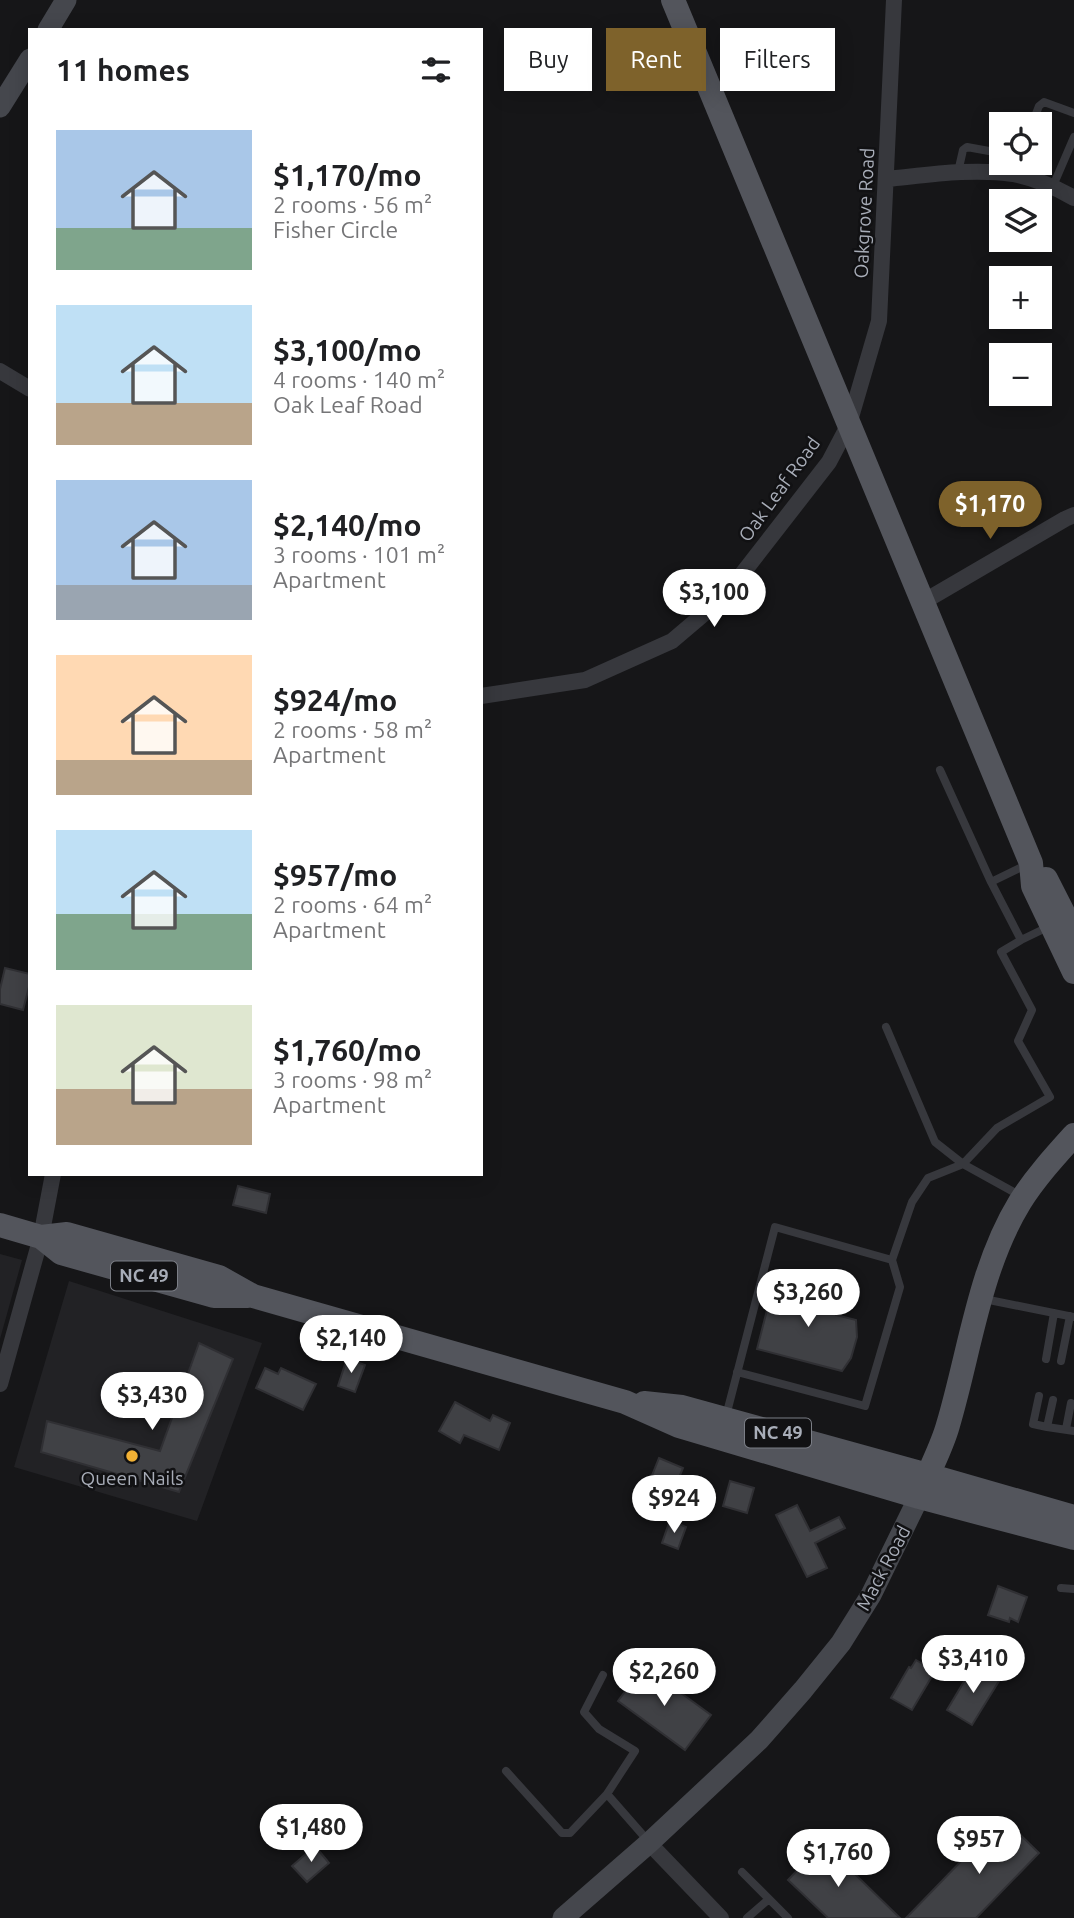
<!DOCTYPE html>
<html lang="en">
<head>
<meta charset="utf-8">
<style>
	:root { --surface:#fff; --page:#f2f2f2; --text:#202124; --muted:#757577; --accent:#7e622b }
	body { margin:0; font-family:Ubuntu,sans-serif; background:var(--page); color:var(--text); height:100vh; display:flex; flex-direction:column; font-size:26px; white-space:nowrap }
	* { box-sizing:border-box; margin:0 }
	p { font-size:23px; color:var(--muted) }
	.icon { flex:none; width:38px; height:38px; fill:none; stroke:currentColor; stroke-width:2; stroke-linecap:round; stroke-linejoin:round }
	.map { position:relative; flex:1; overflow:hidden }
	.drawer { position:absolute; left:28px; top:28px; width:455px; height:1148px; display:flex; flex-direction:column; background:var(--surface); border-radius:0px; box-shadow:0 4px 18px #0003 }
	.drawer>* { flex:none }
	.banner { position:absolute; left:504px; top:28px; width:464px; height:63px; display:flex; gap:14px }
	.fabs { position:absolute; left:989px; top:112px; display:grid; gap:14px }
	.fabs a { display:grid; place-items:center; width:63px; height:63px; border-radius:0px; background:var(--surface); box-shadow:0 4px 18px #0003; font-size:35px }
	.price { position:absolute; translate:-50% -60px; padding:0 16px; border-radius:24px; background:#fff; color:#222; font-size:23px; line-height:46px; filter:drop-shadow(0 2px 4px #0008) }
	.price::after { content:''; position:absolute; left:50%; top:42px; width:21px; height:16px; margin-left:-10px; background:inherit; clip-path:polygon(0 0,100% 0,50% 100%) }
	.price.active { background:var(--accent); color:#fff }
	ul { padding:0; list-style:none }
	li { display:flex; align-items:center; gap:21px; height:175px; padding:0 28px }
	li span { display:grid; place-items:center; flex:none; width:196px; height:140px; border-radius:0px; color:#555 }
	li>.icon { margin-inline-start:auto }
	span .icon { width:84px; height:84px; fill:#fffc; stroke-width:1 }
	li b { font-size:30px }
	h2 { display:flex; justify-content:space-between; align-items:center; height:84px; padding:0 28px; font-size:30px }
	.pill { padding:0 24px; border-radius:0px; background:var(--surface); box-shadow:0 4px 18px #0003; font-size:24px; line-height:63px }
	.pill.active { background:var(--accent); color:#fff }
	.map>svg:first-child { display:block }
	.built { fill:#222225 }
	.building { fill:#404145; stroke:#303034; stroke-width:2 }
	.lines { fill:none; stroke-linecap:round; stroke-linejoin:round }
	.lane { stroke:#37383d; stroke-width:8 }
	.street { stroke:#37383d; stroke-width:16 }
	.secondary { stroke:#45474d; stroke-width:21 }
	.primary { stroke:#53555c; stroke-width:24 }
	.poi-dot { fill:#f2b134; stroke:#111113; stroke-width:2.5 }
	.labels { text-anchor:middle; stroke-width:5; stroke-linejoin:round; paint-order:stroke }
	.shield { fill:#111113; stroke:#7b7e86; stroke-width:2 }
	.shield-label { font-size:18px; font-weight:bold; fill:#a8adb8 }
	.street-label { font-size:19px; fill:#a8adb8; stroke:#111113 }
	.poi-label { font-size:19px; fill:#a8adb8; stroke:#111113 }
</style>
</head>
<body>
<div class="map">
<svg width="1074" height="1918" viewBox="0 0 1074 1918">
	<rect width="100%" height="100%" fill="#161618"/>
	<path class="built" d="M0 1254 22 1260 0 1339Z
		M69 1281 262 1343 197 1521 14 1467Z"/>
	<path class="building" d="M5 968 30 974V983L23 1010 0 1004V989Z
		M238 1186 270 1194 266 1213 233 1205Z
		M774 1283 840 1300 836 1315 856 1320 857 1337 851 1358 842 1371 757 1349Z
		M199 1343 233 1359 179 1492 41 1452 47 1421 160 1451Z
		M347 1358 365 1365 355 1392 338 1386Z
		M265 1368 278 1374 281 1368 316 1384 303 1410 256 1388Z
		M455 1402 490 1421 493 1415 510 1423 499 1450 464 1435 460 1443 439 1431Z
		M659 1458 683 1468 673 1492 649 1483Z
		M730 1481 754 1488 747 1513 723 1506Z
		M797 1505 810 1531 839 1517 845 1528 815 1543 827 1568 807 1577 776 1515Z
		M670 1520 686 1527 678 1549 662 1543Z
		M998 1586 1027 1597 1018 1622 1010 1618 1009 1622 988 1615Z
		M916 1660 935 1671 912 1710 891 1698 909 1667 911 1668Z
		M974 1665 999 1681 972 1725 947 1710Z
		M644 1666 711 1715 685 1750 618 1701Z
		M1003 1818 1039 1853 976 1918H906Z
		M823 1843 900 1918H828L788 1880Z
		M315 1846 329 1863 307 1882 292 1866Z"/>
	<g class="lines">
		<path class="lane" d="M1032 124 1039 106 1044 102 1074 113
			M958 172 963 150 967 147 989 151
			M1053 186 1074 137
			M940 770 991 882 1028 864
			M991 882 1021 940 1050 926
			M1021 940 1001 952 1032 1010 1018 1041 1050 1097 997 1128 963 1164 1021 1196
			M984 1299 1074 1317
			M1046 1359 1054 1313
			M1061 1361 1070 1316
			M737 1372 865 1406 900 1287 892 1260
			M1039 1396 1033 1424 1047 1427
			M1053 1400 1047 1427 1074 1431
			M726 1416 775 1227 892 1260 912 1202 928 1178 963 1164 935 1142 886 1027
			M1066 1429 1071 1403
			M1061 1588 1074 1589
			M603 1675 584 1712 599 1729 635 1751 607 1794 649 1842
			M506 1771 562 1833H570L607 1794
			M742 1872 788 1918
			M747 1918 769 1899"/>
		<path class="street" d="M887 179C928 175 972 168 1013 174 1034 178 1055 187 1074 198
			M0 371 30 389
			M923 602 1065 519 1074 515
			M481 696 585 680 672 641 725 596 829 462 849 424 879 321 894 0
			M0 1384 41 1237 53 1174
			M649 1843 721 1918"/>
		<path class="secondary" d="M48 30 66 0
			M0 107 30 59
			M563 1918 649 1843 759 1740 803 1690 841 1643 871 1595 919 1497"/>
		<path class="primary" d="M673 0 1031 863 1033 886 1074 972
			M1046 879 1074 934
			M0 1225 41 1237 67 1234 219 1277 253 1296 625 1402 679 1426 919 1497 1074 1538
			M41 1237 61 1253 214 1296H248
			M644 1403 682 1407 928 1475 1074 1517
			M922 1490C930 1468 942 1447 948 1425 970 1351 979 1269 1020 1202 1035 1178 1055 1156 1074 1135"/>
	</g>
	<circle class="poi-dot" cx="132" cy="1456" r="7"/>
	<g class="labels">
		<g class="shield">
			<rect x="111" y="1261.5" width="66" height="29" rx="5"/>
			<rect x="745" y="1418.5" width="66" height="29" rx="5"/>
		</g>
		<g class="shield-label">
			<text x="144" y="1282">NC 49</text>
			<text x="778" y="1439">NC 49</text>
		</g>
		<g class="street-label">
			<text transform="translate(864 213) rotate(-87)" y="7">Oakgrove Road</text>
			<text transform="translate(779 489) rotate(-54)" y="7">Oak Leaf Road</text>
			<text transform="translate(883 1568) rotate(-62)" y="7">Mack Road</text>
		</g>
		<g class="poi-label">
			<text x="132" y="1485">Queen Nails</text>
		</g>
	</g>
</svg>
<div class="fabs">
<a><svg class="icon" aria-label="locate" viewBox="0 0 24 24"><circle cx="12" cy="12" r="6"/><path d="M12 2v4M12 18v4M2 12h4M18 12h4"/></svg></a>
<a><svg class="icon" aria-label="layers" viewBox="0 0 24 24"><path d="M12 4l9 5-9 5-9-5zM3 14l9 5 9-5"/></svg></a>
<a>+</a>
<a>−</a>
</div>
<b class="price active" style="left:990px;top:541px">$1,170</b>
<b class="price" style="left:714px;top:629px">$3,100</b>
<b class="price" style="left:808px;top:1329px">$3,260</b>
<b class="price" style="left:351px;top:1375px">$2,140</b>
<b class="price" style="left:152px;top:1432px">$3,430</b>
<b class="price" style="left:674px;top:1535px">$924</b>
<b class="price" style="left:973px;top:1695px">$3,410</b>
<b class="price" style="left:664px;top:1708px">$2,260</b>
<b class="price" style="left:311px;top:1864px">$1,480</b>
<b class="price" style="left:979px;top:1876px">$957</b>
<b class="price" style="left:838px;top:1889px">$1,760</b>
<div class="banner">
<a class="pill">Buy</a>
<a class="pill active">Rent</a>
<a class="pill">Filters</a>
</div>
<section class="drawer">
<h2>11 homes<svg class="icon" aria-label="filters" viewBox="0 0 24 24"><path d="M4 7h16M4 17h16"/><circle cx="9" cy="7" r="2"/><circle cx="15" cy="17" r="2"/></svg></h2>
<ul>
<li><span style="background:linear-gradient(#a9c7e8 70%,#7fa58c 0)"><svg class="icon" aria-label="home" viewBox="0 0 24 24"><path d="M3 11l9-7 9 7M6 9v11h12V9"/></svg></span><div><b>$1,170/mo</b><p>2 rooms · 56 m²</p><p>Fisher Circle</p></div></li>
<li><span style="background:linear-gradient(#bfe0f5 70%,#b9a48a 0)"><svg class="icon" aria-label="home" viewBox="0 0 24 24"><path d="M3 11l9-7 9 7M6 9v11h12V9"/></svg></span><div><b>$3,100/mo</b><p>4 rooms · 140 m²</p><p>Oak Leaf Road</p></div></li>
<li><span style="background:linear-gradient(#a9c7e8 75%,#9aa5b1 0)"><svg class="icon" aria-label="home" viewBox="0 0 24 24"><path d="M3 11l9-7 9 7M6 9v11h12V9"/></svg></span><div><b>$2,140/mo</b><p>3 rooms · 101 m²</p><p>Apartment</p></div></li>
<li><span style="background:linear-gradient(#ffd9b3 75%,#b9a48a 0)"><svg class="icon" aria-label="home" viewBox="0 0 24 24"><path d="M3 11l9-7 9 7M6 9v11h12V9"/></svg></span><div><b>$924/mo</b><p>2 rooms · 58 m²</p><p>Apartment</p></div></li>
<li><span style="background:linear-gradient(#bfe0f5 60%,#7fa58c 0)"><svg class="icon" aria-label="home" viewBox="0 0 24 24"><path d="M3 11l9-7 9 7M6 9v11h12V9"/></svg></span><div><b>$957/mo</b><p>2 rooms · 64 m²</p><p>Apartment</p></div></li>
<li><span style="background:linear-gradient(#dfe7d0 60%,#b9a48a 0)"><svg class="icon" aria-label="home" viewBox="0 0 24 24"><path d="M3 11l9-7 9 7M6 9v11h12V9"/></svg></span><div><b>$1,760/mo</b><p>3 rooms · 98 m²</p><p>Apartment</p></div></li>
</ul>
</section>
</div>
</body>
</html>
